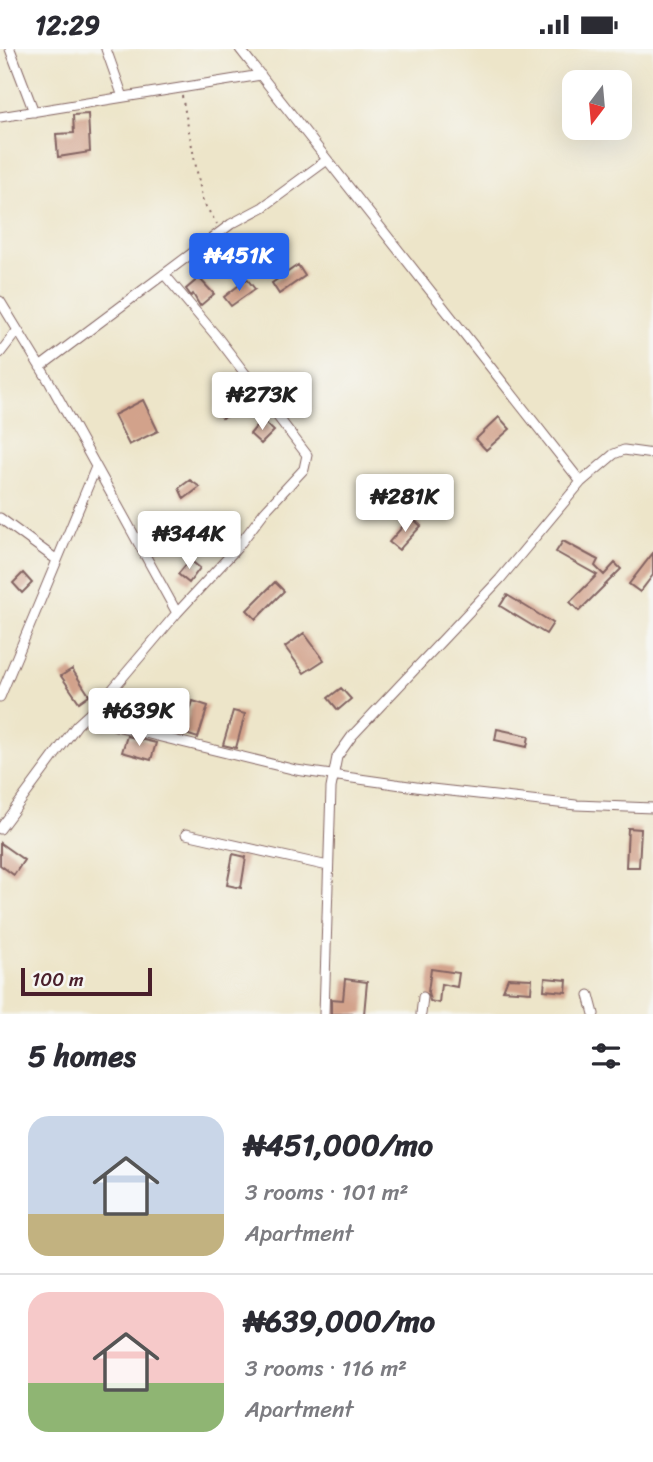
<!DOCTYPE html>
<html lang="en">
<head>
<meta charset="utf-8">
<style>
	:root { --surface:#fff; --page:#f7f7f7; --text:#2b2b33; --muted:#7c7c81; --line:#e1e1e2; --accent:#2563eb }
	body { margin:0; font-family:Sriracha,sans-serif; background:var(--page); color:var(--text); height:100vh; display:flex; flex-direction:column; font-size:26px; white-space:nowrap }
	* { box-sizing:border-box; margin:0 }
	p { font-size:23px; color:var(--muted) }
	.icon { flex:none; width:38px; height:38px; fill:none; stroke:currentColor; stroke-width:2; stroke-linecap:round; stroke-linejoin:round }
	.map { position:relative; height:965px; overflow:hidden }
	.panel { display:flex; flex-direction:column; background:var(--surface); flex:1 }
	.panel>* { flex:none }
	.needle { width:46px; rotate:196deg }
	.buttons { position:absolute; left:562px; top:21px; display:grid; gap:14px }
	.buttons a { display:grid; place-items:center; width:70px; height:70px; border-radius:14px; background:var(--surface); box-shadow:0 7px 28px #0002; font-size:35px }
	.scale { position:absolute; left:21px; bottom:18px; width:131px; box-sizing:border-box; padding-left:7px; border:4px solid #4a1f2b; border-top:0; font-size:19px; line-height:24px; white-space:nowrap; color:#4a1f2b; -webkit-text-stroke:5px #f6f6f2; paint-order:stroke }
	.price { position:absolute; translate:-50% -60px; padding:0 16px; border-radius:7px; background:#fff; color:#222; font-size:23px; line-height:46px; filter:drop-shadow(0 2px 4px #0008) }
	.price::after { content:''; position:absolute; left:50%; top:42px; width:21px; height:16px; margin-left:-10px; background:inherit; clip-path:polygon(0 0,100% 0,50% 100%) }
	.price.active { background:var(--accent); color:#fff }
	ul { padding:0; list-style:none }
	li { display:flex; align-items:center; gap:21px; height:175px; padding:0 28px }
	li+li { border-top:2px solid var(--line) }
	li span { display:grid; place-items:center; flex:none; width:196px; height:140px; border-radius:21px; color:#555 }
	li>.icon { margin-inline-start:auto }
	span .icon { width:84px; height:84px; fill:#fffc; stroke-width:1 }
	li b { font-size:30px }
	h2 { display:flex; justify-content:space-between; align-items:center; height:84px; padding:0 28px; font-size:30px }
	.status { display:flex; justify-content:space-between; align-items:center; height:49px; padding:0 35px; background:var(--surface); direction:ltr }
	.status svg { height:19px; fill:currentColor }
	.map>svg:first-child { display:block }
	.building { fill:#d2a28b }
	.lines { fill:none; stroke-linecap:round; stroke-linejoin:round }
	.street-casing { stroke:#836462; stroke-width:11 }
	.path { stroke:#836462; stroke-width:2; stroke-dasharray:2 5; stroke-linecap:butt }
	.street { stroke:#fff; stroke-width:9 }
</style>
</head>
<body>
<div class="status"><b>12:29</b><svg viewBox="0 0 49 12"><path d="M0 12V9h3v3zM5 12V6h3v6zM10 12V3h3v9zM15 12V0h3v12zM26 1h20v11H26zM47 4h2v5h-2z"/></svg></div>
<div class="map">
<svg width="653" height="965" viewBox="0 0 653 965">
	<rect width="100%" height="100%" fill="#f6f6f2"/>
	<filter id="ink" filterUnits="userSpaceOnUse"><feTurbulence type="fractalNoise" baseFrequency=".0143" numOctaves="2"/><feDisplacementMap in="SourceGraphic" scale="14" xChannelSelector="R" yChannelSelector="G"/><feConvolveMatrix kernelMatrix="1 2 1 2 8 2 1 2 1" color-interpolation-filters="sRGB"/></filter>
	<filter id="wash" filterUnits="userSpaceOnUse"><feTurbulence type="fractalNoise" baseFrequency=".00686" numOctaves="4" result="noise"/><feDisplacementMap in="SourceGraphic" scale="28" xChannelSelector="R" yChannelSelector="G"/><feGaussianBlur stdDeviation="1.57" result="paint"/><feColorMatrix in="noise" values="0 0 0 0 0 0 0 0 0 0 0 0 0 0 0 0 0 1.4 0 .05"/><feComposite in="paint" operator="in"/></filter>
	<g filter="url(#wash)">
		<rect width="100%" height="100%" fill="#ede5c9"/>
		<g id="blocks">
			<path class="building" d="M88 65 90 103 58 108 56 85 74 84 73 66Z
				M298 216 305 227 279 245 272 234Z
				M199 229 214 245 200 257 193 245 191 247 186 240Z
				M247 230 255 240 231 257 224 248Z
				M230 348 236 364 222 369 216 353Z
				M143 351 158 382 129 396 114 366Z
				M499 368 510 380 486 401 476 390Z
				M262 371 274 382 261 395 250 385Z
				M190 431 200 438 184 450 179 439Z
				M411 468 421 477 399 501 389 493Z
				M164 482 172 490 158 502 150 494Z
				M563 492 598 511 595 517 604 526 615 514 621 520 579 562 570 553 597 526 556 503Z
				M653 504V526L640 543 629 535Z
				M190 511 200 519 189 534 178 525Z
				M23 524 32 534 22 544 13 534Z
				M275 533 284 542 256 570 247 561Z
				M507 546 553 574 546 585 500 557Z
				M304 584 324 611 304 624 285 598Z
				M72 620 89 646 79 653 61 627Z
				M341 639 351 650 338 661 328 649Z
				M158 644 168 649 160 665 150 660Z
				M193 652 208 657 198 689 183 684Z
				M233 662 245 665 236 699 223 696Z
				M497 680 529 687 527 698 495 691Z
				M127 687 156 694 151 711 122 703Z
				M628 779 641 780 639 818H626Z
				M0 794 24 811 14 826 0 816Z
				M233 805 246 808 241 839 227 836Z
				M431 920 459 924 457 938 441 935 439 954 430 952 428 943Z
				M508 929 532 930 531 943 503 941Z
				M545 929 567 931 566 943 544 941Z
				M345 930 367 933 364 965H331V950L343 951Z"/>
		</g>
	</g>
	<g filter="url(#ink)">
		<use href="#blocks" fill-opacity="0" stroke="#836462" stroke-width="2"/>
		<g class="lines">
			<g class="street-casing">
				<path id="street" d="M10 0 34 63
					M106 0 123 48
					M240 0 581 433
					M0 68 261 26
					M164 225 218 289 307 406 304 420 265 462 237 499 177 564
					M0 252 50 334 177 564 100 655 77 676 0 780
					M0 304 17 282
					M40 318 231 175 263 158 327 111
					M0 469 57 511
					M0 648 96 418
					M97 658 106 673 116 677 296 721 423 739 576 756 653 759
					M186 785 328 817
					M589 946 594 965
					M324 965 331 739 337 708 352 687 500 530 581 433 614 405 624 401 653 405
					M421 965 423 948"/>
			</g>
			<path class="path" d="M182 47 203 153 217 175"/>
			<use href="#street" class="street"/>
		</g>
	</g>
</svg>
<div class="buttons">
<a><svg class="needle" viewBox="-14 -14 28 28"><path d="M0-13l5 13h-10z" fill="#e53935"/><path d="M0 13l5-13h-10z" fill="#7c7c81"/></svg></a>
</div>
<div class="scale">100 m</div>
<b class="price active" style="left:239px;top:244px">₦451K</b>
<b class="price" style="left:262px;top:383px">₦273K</b>
<b class="price" style="left:405px;top:485px">₦281K</b>
<b class="price" style="left:189px;top:522px">₦344K</b>
<b class="price" style="left:139px;top:699px">₦639K</b>
</div>
<section class="panel">
<h2>5 homes<svg class="icon" aria-label="filters" viewBox="0 0 24 24"><path d="M4 7h16M4 17h16"/><circle cx="9" cy="7" r="2"/><circle cx="15" cy="17" r="2"/></svg></h2>
<ul>
<li><span style="background:linear-gradient(#c9d6e8 70%,#c2b280 0)"><svg class="icon" aria-label="home" viewBox="0 0 24 24"><path d="M3 11l9-7 9 7M6 9v11h12V9"/></svg></span><div><b>₦451,000/mo</b><p>3 rooms · 101 m²</p><p>Apartment</p></div></li>
<li><span style="background:linear-gradient(#f6c9c9 65%,#8fb573 0)"><svg class="icon" aria-label="home" viewBox="0 0 24 24"><path d="M3 11l9-7 9 7M6 9v11h12V9"/></svg></span><div><b>₦639,000/mo</b><p>3 rooms · 116 m²</p><p>Apartment</p></div></li>
</ul>
</section>
</body>
</html>
